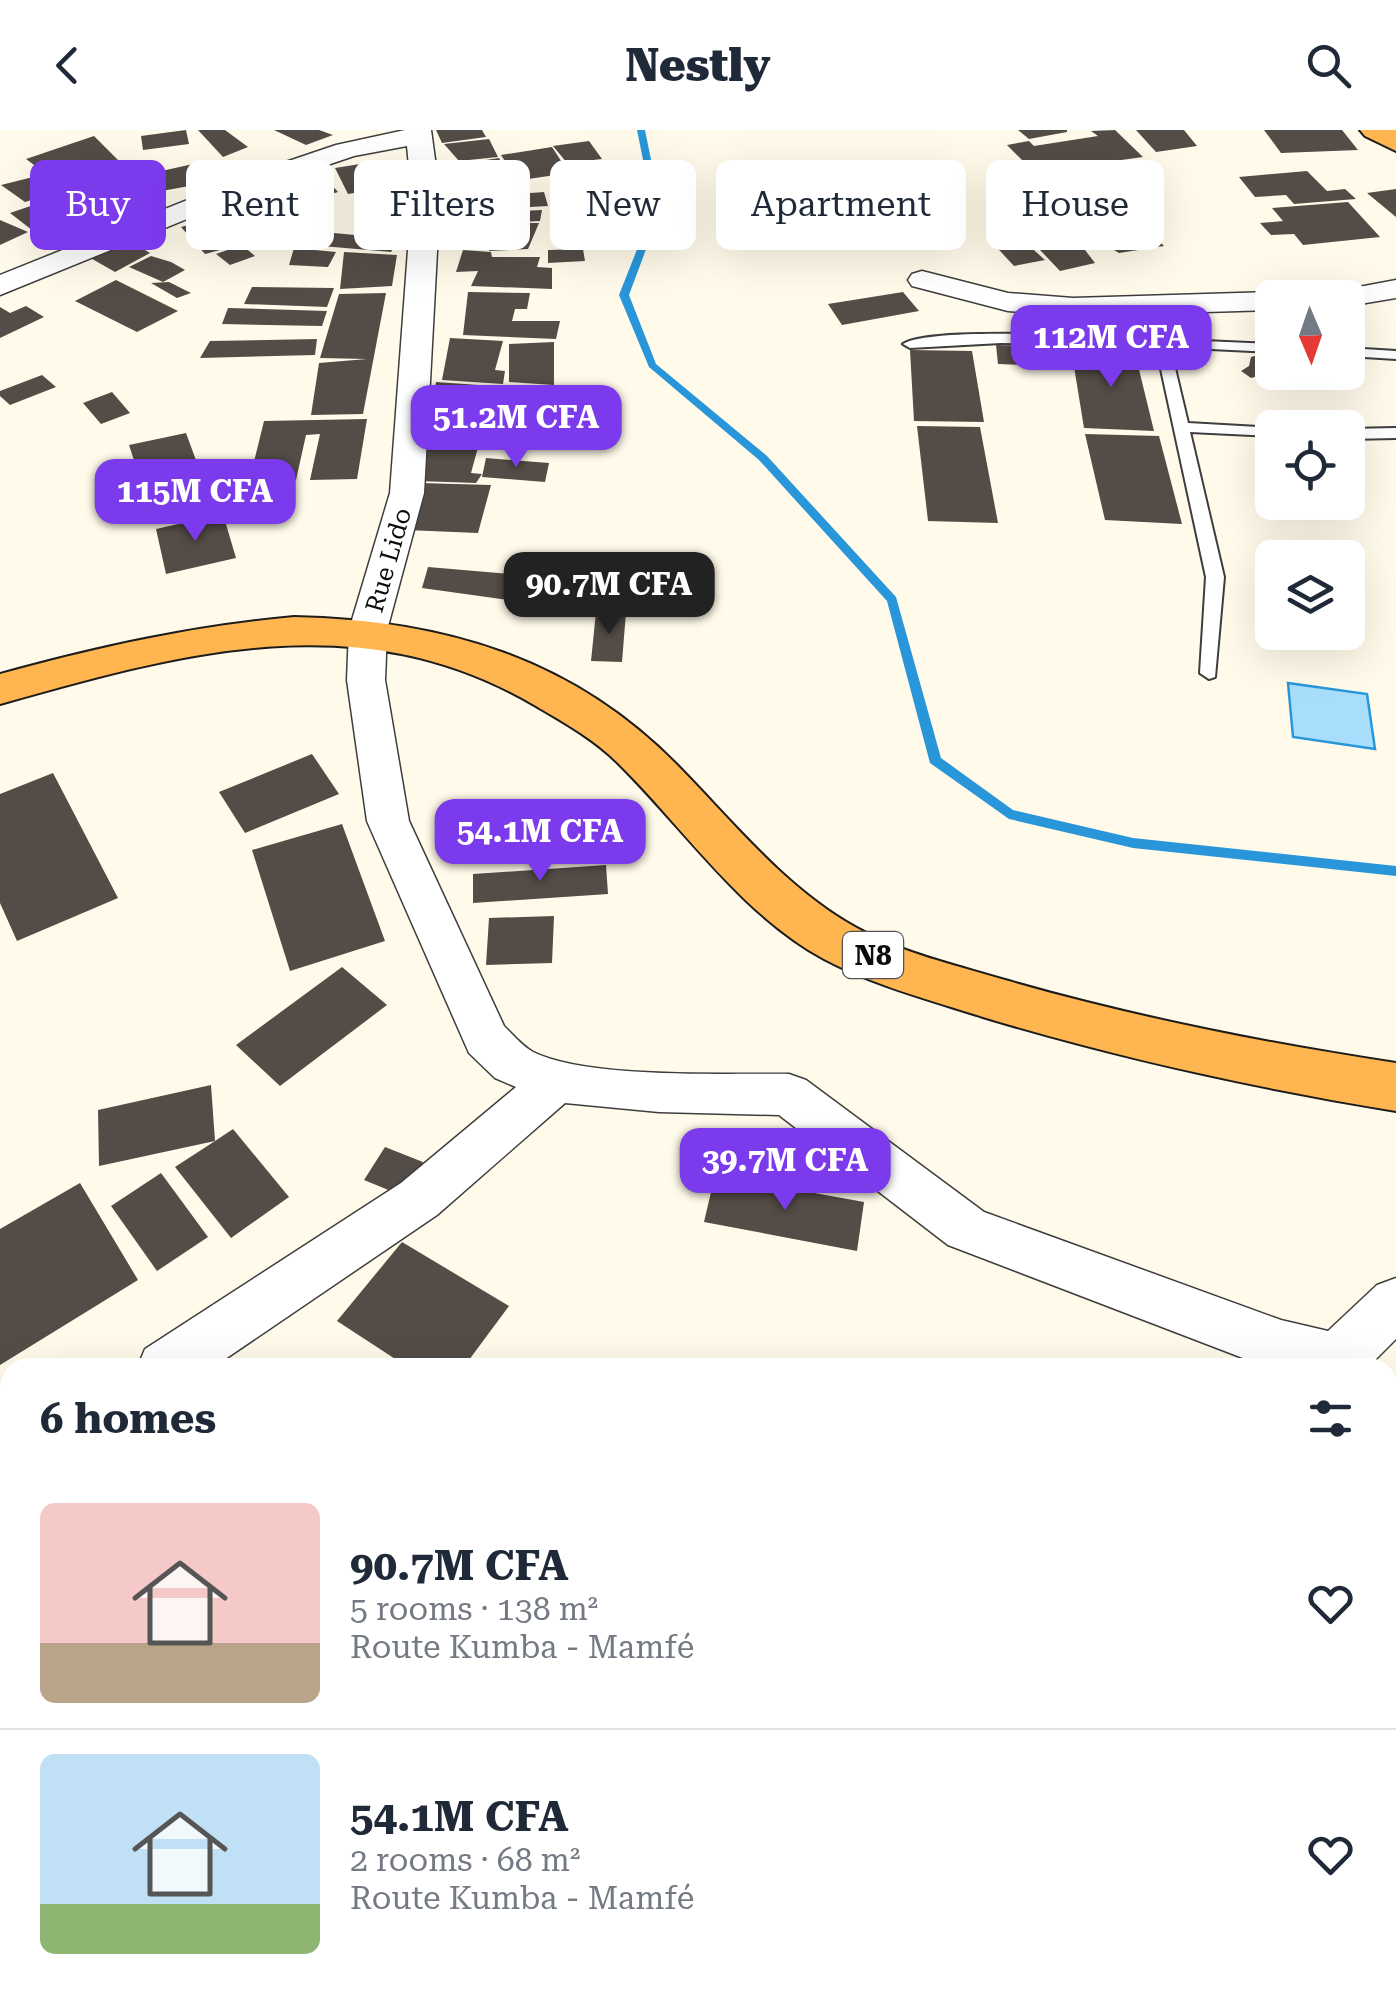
<!DOCTYPE html>
<html lang="en">
<head>
<meta charset="utf-8">
<style>
	:root { --surface:#fff; --page:#f2f2f3; --text:#1f2937; --muted:#747a83; --line:#e0e1e3; --accent:#7c3aed }
	body { margin:0; font-family:"Roboto Serif",serif; background:var(--page); color:var(--text); height:100vh; display:flex; flex-direction:column; font-size:38px; white-space:nowrap }
	* { box-sizing:border-box; margin:0 }
	p { font-size:32px; color:var(--muted) }
	.icon { flex:none; width:55px; height:55px; fill:none; stroke:currentColor; stroke-width:2; stroke-linecap:round; stroke-linejoin:round }
	.map { position:relative; flex:1; overflow:hidden }
	.side { position:absolute; left:0px; top:1228px; width:1398px; height:642px; display:flex; flex-direction:column; background:var(--surface); border-radius:30px 30px 0 0; box-shadow:0 10px 40px #0002 }
	.side>* { flex:none }
	.top-card { position:absolute; left:30px; top:30px; width:1338px; height:90px; display:flex; gap:20px }
	.needle { width:65px; rotate:178deg }
	.fabs { position:absolute; left:1255px; top:150px; display:grid; gap:20px }
	.fabs a { display:grid; place-items:center; width:110px; height:110px; border-radius:15px; background:var(--surface); box-shadow:0 10px 40px #0002; font-size:50px }
	.price { position:absolute; translate:-50% -85px; padding:0 22px; border-radius:20px; background:var(--accent); color:#fff; font-size:32px; line-height:65px; filter:drop-shadow(0 2px 5px #0008) }
	.price::after { content:''; position:absolute; left:50%; top:60px; width:30px; height:22px; margin-left:-15px; background:inherit; clip-path:polygon(0 0,100% 0,50% 100%) }
	.price.active { background:#222; color:#fff }
	ul { padding:0; list-style:none }
	li { display:flex; align-items:center; gap:30px; height:250px; padding:0 40px }
	li+li { border-top:2px solid var(--line) }
	li span { display:grid; place-items:center; flex:none; width:280px; height:200px; border-radius:15px; color:#555 }
	li>.icon { margin-inline-start:auto }
	span .icon { width:120px; height:120px; fill:#fffc; stroke-width:1 }
	li b { font-size:42px }
	h2 { display:flex; justify-content:space-between; align-items:center; height:120px; padding:0 40px; font-size:42px }
	.tag { padding:0 35px; border-radius:15px; background:var(--surface); box-shadow:0 10px 40px #0002; font-size:35px; line-height:90px }
	.tag.active { background:var(--accent); color:#fff }
	header { display:flex; justify-content:space-between; align-items:center; height:130px; padding:0 40px; background:var(--surface); font-size:45px; font-weight:800 }
	.map>svg:first-child { display:block }
	.water { fill:#a8defc; stroke:#2996d9; stroke-width:2.5 }
	.lines { fill:none; stroke-linecap:round; stroke-linejoin:round }
	.stream { fill:#2996d9; fill-rule:evenodd }
	.building { fill:#544c46 }
	.service-casing { stroke:#3e3e3e; stroke-width:4 }
	.minor-casing { stroke:#3e3e3e; stroke-width:3 }
	.trunk-casing { stroke:#1c1c1c; stroke-width:4 }
	.path { stroke:#2d2d2d; stroke-width:4; stroke-dasharray:6 2.5; stroke-linecap:butt }
	.service { fill:#fff; fill-rule:evenodd }
	.minor { fill:#fff; fill-rule:evenodd }
	.trunk { fill:#ffb650; fill-rule:evenodd }
	.labels { text-anchor:middle; stroke-width:10; stroke-linejoin:round; paint-order:stroke }
	.far-street-label { font-size:25px; fill:#0b0b0b; stroke:#fff }
	.shield { fill:#fff; stroke:#545454; stroke-width:2.5 }
	.shield-label { font-size:28px; font-weight:bold; fill:#0b0b0b }
</style>
</head>
<body>
<header><svg class="icon" aria-label="back" viewBox="0 0 24 24"><path d="M15 5l-7 7 7 7"/></svg>Nestly<svg class="icon" aria-label="search" viewBox="0 0 24 24"><circle cx="10" cy="10" r="6"/><path d="M15 15l6 6"/></svg></header>
<div class="map">
<svg width="1396" height="1868" viewBox="0 0 1396 1868">
	<rect width="100%" height="100%" fill="#fffae9"/>
	<path class="water" d="M1288 553 1367 564 1375 619 1293 607Z"/>
	<g class="lines">
		<path class="stream" d="M637 0H645L661 79 629 165 656 234 767 326 896 467 941 628 1013 680 1133 708 1396 736V746L1133 718 1009 689 930 633 887 471 759 330 649 237 619 165 653 79Z"/>
	</g>
	<path class="building" d="M186 0 189 14 143 20 141 6Z
		M198 0H225L248 17 223 27Z
		M274 0H319L333 5 306 15Z
		M436 0H482L486 7 442 13Z
		M1018 0H1067V2L1029 9Z
		M1115 0 1143 27 1034 42 1007 15 1029 11 1034 16 1098 6 1091 1Z
		M1136 0H1184L1197 16 1156 22Z
		M1264 0H1342L1358 20 1281 23Z
		M94 6 122 34 83 47 109 68 87 74 26 29Z
		M489 9 498 27 459 31 444 14Z
		M589 11 602 29 567 33 553 16Z
		M552 17 569 43 528 49 522 41 512 42 501 25Z
		M499 28 518 64 544 62 548 76 475 80 459 34Z
		M385 30 399 56 348 64 335 38Z
		M202 32 211 52 140 65 130 48Z
		M1307 41 1327 61 1345 59 1356 69 1294 74 1286 65 1255 67 1239 47Z
		M41 45 64 60 25 72 1 55Z
		M326 49 338 62 294 75 283 60Z
		M1396 59V87L1367 63Z
		M362 63H407L403 85 356 87Z
		M1112 63 1164 116 1119 123 1109 117 1085 120 1095 133 1060 141 1004 82Z
		M66 64 90 81 32 100 10 83Z
		M274 67 302 94 247 110 219 83Z
		M935 71 946 89 917 94 921 109 823 119 805 112 797 93 808 84 827 80Z
		M1348 72 1380 107 1303 115 1294 104 1271 105 1260 93 1283 91 1272 78Z
		M316 73 331 86 313 92 296 77Z
		M542 80 540 91 520 92V81Z
		M370 87 410 90 391 122 299 114 313 101 355 105Z
		M215 88 239 115 205 124 181 97Z
		M0 90 28 102 0 115Z
		M518 93H539L528 119 489 121 493 94Z
		M1016 104 1045 130 1014 136 988 108Z
		M127 109 150 123 115 142 87 126Z
		M242 115 255 126 230 135 216 124Z
		M294 118 336 122 328 137 289 135Z
		M583 119 585 131 548 133V120Z
		M463 120 491 122 492 127H540L537 137 552 138V159L471 156 478 141 456 142Z
		M344 122 397 125 392 156 340 159Z
		M151 126 171 132 185 140 163 152 129 137Z
		M116 150 178 181 137 202 75 171Z
		M169 152 191 163 177 168 151 153Z
		M252 157 334 158 327 177 244 174Z
		M468 162 530 163 527 179H515L512 191H560L556 209 463 205Z
		M903 162 919 181 842 195 828 174Z
		M386 163 363 284 311 285 319 233 367 229 320 228 339 164Z
		M26 176 44 187 0 208V177L10 183Z
		M228 178 327 181 322 196 222 194Z
		M450 208 503 211 495 240 505 241 503 254 442 250Z
		M317 209 315 225 200 228 210 211Z
		M554 212V255L509 252V214Z
		M996 215 1050 217 1054 236 998 234Z
		M1071 218 1134 219 1154 301 1084 298Z
		M910 220 972 221 984 292 914 291Z
		M1265 223H1272V242H1294L1279 247 1261 245 1251 248 1241 241 1249 236 1251 227Z
		M42 245 56 257 10 275 0 266V261Z
		M436 252 507 257 496 289 430 285Z
		M515 255 561 259 557 275 510 272Z
		M112 262 130 283 101 294 83 273Z
		M432 288 494 292V309L480 310 471 343 482 344 476 353 418 351Z
		M367 289 357 349 310 350 320 304 306 305 296 350 249 352 264 291Z
		M917 296 980 297 998 393 928 391Z
		M186 303 200 341 142 355 129 315Z
		M1085 304 1159 306 1182 394 1105 390Z
		M486 328 549 333 545 352 482 347Z
		M420 353 491 355 478 403 406 400Z
		M223 384 236 428 166 444 156 399Z
		M428 437 604 452 596 482 422 458Z
		M596 482H626L622 532 591 531Z
		M312 624 339 664 245 703 219 662Z
		M53 643 118 768 17 811 0 773V664Z
		M342 694 385 811 290 841 252 720Z
		M606 735 608 764 473 773V744Z
		M554 786 552 833 486 835 489 788Z
		M342 837 387 875 280 956 236 915Z
		M211 955 215 1011 233 999 289 1067 231 1108 175 1037 215 1011 99 1036 98 980Z
		M385 1017 423 1032 403 1066 364 1050Z
		M161 1043 208 1107 157 1141 111 1076Z
		M715 1045 864 1072 857 1121 704 1092Z
		M80 1053 138 1150 0 1235V1099Z
		M402 1112 509 1176 463 1238H409L337 1191Z
		M0 1403 10 1420V1497L0 1505Z
		M94 1860H215L217 1868H95Z
		M852 1860H928L933 1868H842Z"/>
	<g class="lines">
		<g class="service-casing">
			<path id="service" d="M1046 204 1272 214V222L1170 217 1188 293 1277 298H1272V306L1190 302 1224 447 1215 547 1209 549 1200 543 1206 447 1156 216 1001 213 910 218 903 214C923 201 1017 204 1046 204Z
				M1348 218 1396 221V229L1348 226Z
				M1396 298V308L1348 309V299Z"/>
		</g>
		<g class="minor-casing">
			<path id="minor" d="M405 0H431L440 66 424 363 387 500 385 550 409 691 504 896C513 905 522 916 533 922 588 949 724 943 789 944L806 950 984 1082 1281 1190 1328 1201 1377 1155 1396 1148V1209L1367 1238H1269L948 1115 779 985 659 982 565 973 437 1085 212 1238H137L145 1219 401 1053 516 957 495 948 469 923 367 691 347 550 349 500 390 363 412 66 407 16 354 26 283 50 0 165V145L265 39 336 15Z
				M922 141 1008 163 1073 168 1272 162 1284 168H1272V180L1073 186 1008 181 912 156 908 150 912 144Z
				M1396 150V168L1348 176V168H1328L1332 162Z
				M10 1316V1377L0 1381V1321Z"/>
		</g>
		<g class="trunk-casing">
			<path id="trunk" d="M1360 0H1396V21L1365 6Z
				M294 487C441 490 571 527 677 635 733 692 785 758 855 797 901 823 955 835 1005 850 1133 887 1264 913 1396 933V981C1256 958 1119 928 983 887 930 870 873 855 824 829 741 784 684 698 618 633 595 610 565 593 536 576 360 472 184 522 0 574V544C98 517 193 496 294 487Z"/>
		</g>
		<path class="path" d="M99 46 125 68"/>
		<use href="#service" class="service"/>
		<use href="#minor" class="minor"/>
		<use href="#trunk" class="trunk"/>
	</g>
	<g class="labels">
		<g class="far-street-label">
			<text transform="translate(388 430) rotate(-74)" y="9">Rue Lido</text>
		</g>
		<rect class="shield" x="843" y="802" width="60" height="46" rx="8"/>
		<g class="shield-label">
			<text x="873" y="835">N8</text>
		</g>
	</g>
</svg>
<div class="fabs">
<a><svg class="needle" viewBox="-14 -14 28 28"><path d="M0-13l5 13h-10z" fill="#e53935"/><path d="M0 13l5-13h-10z" fill="#747a83"/></svg></a>
<a><svg class="icon" aria-label="locate" viewBox="0 0 24 24"><circle cx="12" cy="12" r="6"/><path d="M12 2v4M12 18v4M2 12h4M18 12h4"/></svg></a>
<a><svg class="icon" aria-label="layers" viewBox="0 0 24 24"><path d="M12 4l9 5-9 5-9-5zM3 14l9 5 9-5"/></svg></a>
</div>
<b class="price" style="left:1111px;top:260px">112M CFA</b>
<b class="price" style="left:516px;top:340px">51.2M CFA</b>
<b class="price" style="left:195px;top:414px">115M CFA</b>
<b class="price active" style="left:609px;top:507px">90.7M CFA</b>
<b class="price" style="left:540px;top:754px">54.1M CFA</b>
<b class="price" style="left:785px;top:1083px">39.7M CFA</b>
<div class="top-card">
<a class="tag active">Buy</a>
<a class="tag">Rent</a>
<a class="tag">Filters</a>
<a class="tag">New</a>
<a class="tag">Apartment</a>
<a class="tag">House</a>
</div>
<section class="side">
<h2>6 homes<svg class="icon" aria-label="filters" viewBox="0 0 24 24"><path d="M4 7h16M4 17h16"/><circle cx="9" cy="7" r="2"/><circle cx="15" cy="17" r="2"/></svg></h2>
<ul>
<li><span style="background:linear-gradient(#f6c9c9 70%,#b9a48a 0)"><svg class="icon" aria-label="home" viewBox="0 0 24 24"><path d="M3 11l9-7 9 7M6 9v11h12V9"/></svg></span><div><b>90.7M CFA</b><p>5 rooms · 138 m²</p><p>Route Kumba - Mamfé</p></div><svg class="icon" aria-label="heart" viewBox="0 0 24 24"><path d="M12 20l-8-8c-3-5 5-10 8-4 3-6 11-1 8 4z"/></svg></li>
<li><span style="background:linear-gradient(#bfe0f5 75%,#8fb573 0)"><svg class="icon" aria-label="home" viewBox="0 0 24 24"><path d="M3 11l9-7 9 7M6 9v11h12V9"/></svg></span><div><b>54.1M CFA</b><p>2 rooms · 68 m²</p><p>Route Kumba - Mamfé</p></div><svg class="icon" aria-label="heart" viewBox="0 0 24 24"><path d="M12 20l-8-8c-3-5 5-10 8-4 3-6 11-1 8 4z"/></svg></li>
</ul>
</section>
</div>
</body>
</html>
